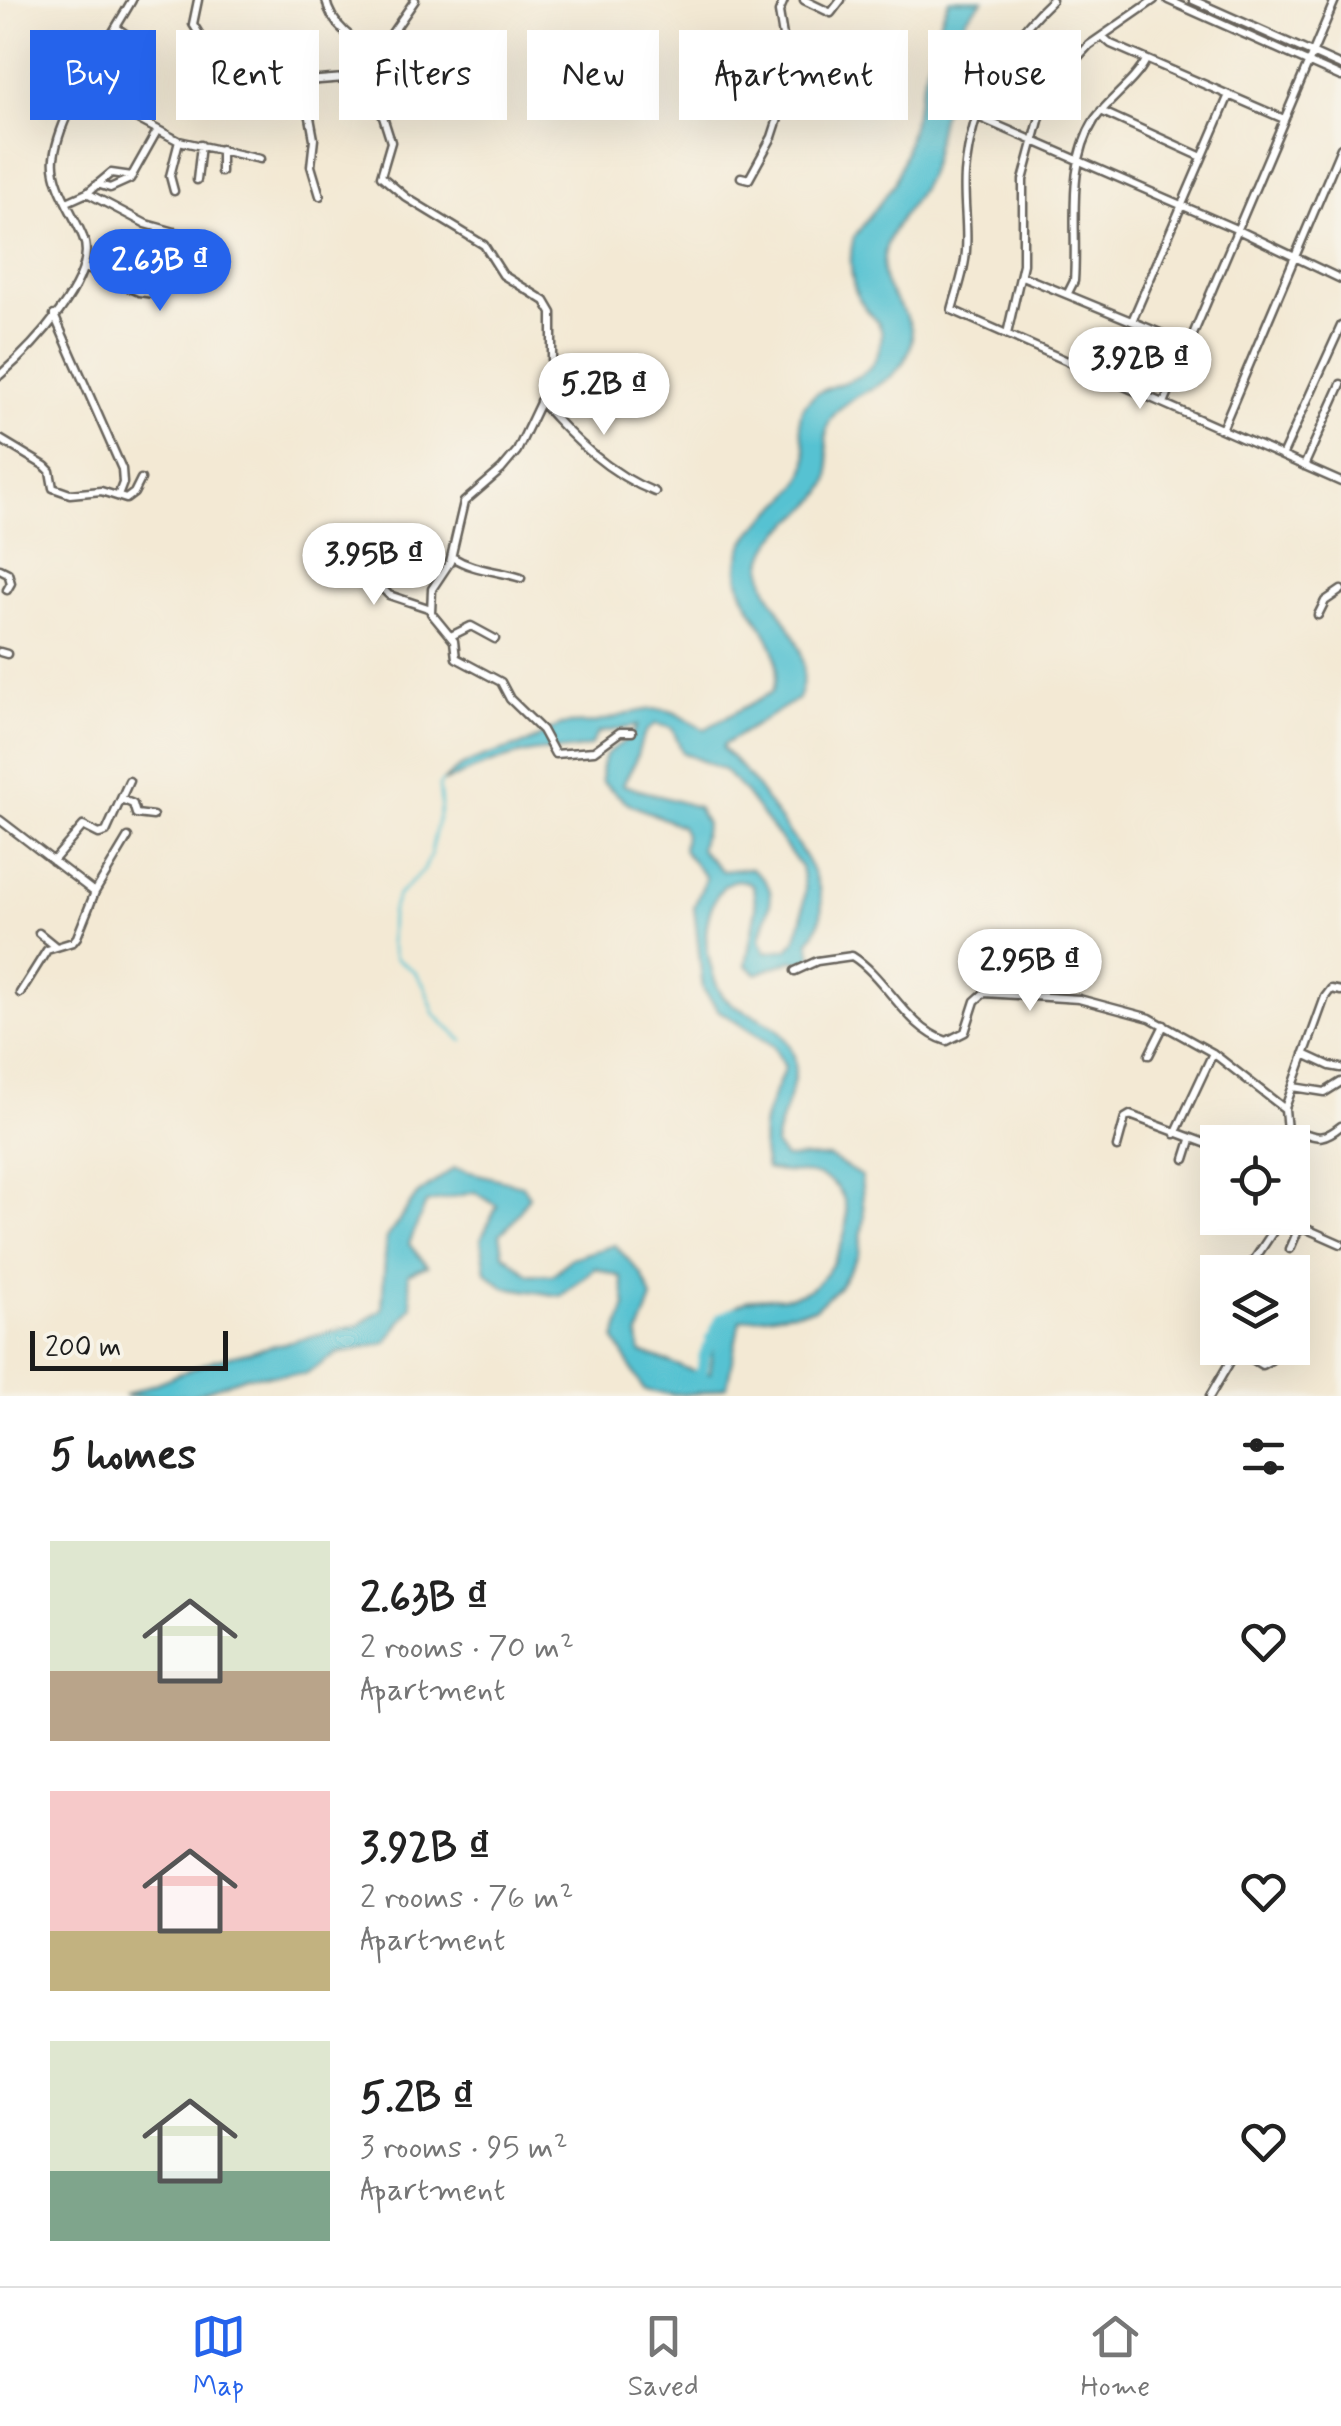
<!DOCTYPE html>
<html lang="en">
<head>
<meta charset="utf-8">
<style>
	:root { --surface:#fff; --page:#f2f2f2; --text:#222; --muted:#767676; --line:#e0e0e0; --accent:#2563eb }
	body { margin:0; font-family:Mynerve,sans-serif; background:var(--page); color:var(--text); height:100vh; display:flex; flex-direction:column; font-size:38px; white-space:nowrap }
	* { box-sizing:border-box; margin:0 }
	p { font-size:32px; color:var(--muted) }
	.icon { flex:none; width:55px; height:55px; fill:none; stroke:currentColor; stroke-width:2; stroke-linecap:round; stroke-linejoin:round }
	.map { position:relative; height:1396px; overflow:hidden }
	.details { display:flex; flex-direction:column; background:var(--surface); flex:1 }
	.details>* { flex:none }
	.guide { position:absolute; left:30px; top:30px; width:1282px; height:90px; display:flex; gap:20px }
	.tools { position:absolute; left:1200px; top:1125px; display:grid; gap:20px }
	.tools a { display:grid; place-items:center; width:110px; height:110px; border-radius:0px; background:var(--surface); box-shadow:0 10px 40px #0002; font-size:50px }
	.scale { position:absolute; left:30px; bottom:25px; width:198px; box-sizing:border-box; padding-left:10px; border:5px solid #1c1c1c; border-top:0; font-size:28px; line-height:35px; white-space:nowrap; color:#1c1c1c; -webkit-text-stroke:8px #f7f3e8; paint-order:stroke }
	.price { position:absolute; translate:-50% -85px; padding:0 22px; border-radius:35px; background:#fff; color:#222; font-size:32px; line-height:65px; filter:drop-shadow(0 2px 5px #0008) }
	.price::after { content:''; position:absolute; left:50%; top:60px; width:30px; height:22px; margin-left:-15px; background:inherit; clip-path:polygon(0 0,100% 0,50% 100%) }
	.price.active { background:var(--accent); color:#fff }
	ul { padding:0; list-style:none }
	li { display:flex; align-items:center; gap:30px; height:250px; padding:0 50px }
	li span { display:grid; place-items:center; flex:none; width:280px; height:200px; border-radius:0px; color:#555 }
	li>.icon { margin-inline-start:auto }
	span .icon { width:120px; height:120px; fill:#fffc; stroke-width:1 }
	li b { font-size:42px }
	h2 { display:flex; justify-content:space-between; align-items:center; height:120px; padding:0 50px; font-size:42px }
	.pill { padding:0 35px; border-radius:0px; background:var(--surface); box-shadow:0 10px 40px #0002; font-size:35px; line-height:90px }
	.pill.active { background:var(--accent); color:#fff }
	.tabs { display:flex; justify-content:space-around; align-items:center; height:140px; border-top:2px solid var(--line); background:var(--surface); font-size:28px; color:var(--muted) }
	.tabs a { display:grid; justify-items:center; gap:5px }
	.tabs .active { color:var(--accent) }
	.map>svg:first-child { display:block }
	.water { fill:#57c2d2; stroke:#3a6f77; stroke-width:2.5; fill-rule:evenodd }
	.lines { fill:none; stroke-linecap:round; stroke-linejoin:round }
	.stream { stroke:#57c2d2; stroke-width:2.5 }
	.river { stroke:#57c2d2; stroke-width:11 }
	.minor-casing { stroke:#67645c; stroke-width:11 }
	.minor { stroke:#fff; stroke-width:6 }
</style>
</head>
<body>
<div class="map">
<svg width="1341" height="1396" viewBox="0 0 1341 1396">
	<rect width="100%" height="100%" fill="#f7f3e8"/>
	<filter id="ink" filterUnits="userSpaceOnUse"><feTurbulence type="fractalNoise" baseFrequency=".01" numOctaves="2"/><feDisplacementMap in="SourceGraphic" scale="20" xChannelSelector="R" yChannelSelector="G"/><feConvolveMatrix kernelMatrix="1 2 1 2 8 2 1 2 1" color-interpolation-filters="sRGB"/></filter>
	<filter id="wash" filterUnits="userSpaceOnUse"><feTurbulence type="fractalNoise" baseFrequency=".0048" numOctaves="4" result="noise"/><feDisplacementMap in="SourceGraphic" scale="40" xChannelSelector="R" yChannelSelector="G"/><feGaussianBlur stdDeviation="2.25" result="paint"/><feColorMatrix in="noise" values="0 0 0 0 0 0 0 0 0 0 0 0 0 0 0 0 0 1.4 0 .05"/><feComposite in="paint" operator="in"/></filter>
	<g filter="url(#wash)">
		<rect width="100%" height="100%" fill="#f3e9d4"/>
		<path class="water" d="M949 0H983L966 18 958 46 967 90 963 100 943 111C936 133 936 156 927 177 911 213 882 228 883 271 884 304 930 318 904 361 887 390 852 391 833 416 817 436 835 462 828 482 815 515 768 527 763 564 758 606 823 638 798 699L723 745V749C745 769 761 792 777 816 801 850 843 900 809 941L812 957 805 962 792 960 757 974 746 965 756 909 753 886C723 864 707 910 706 933 706 950 712 978 721 993 736 1018 779 1011 794 1056 801 1080 778 1120 775 1145L785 1158 829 1157 861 1176 864 1217 859 1254 839 1287 814 1309 740 1320 727 1386C702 1396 671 1396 644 1390L615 1340 626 1305 621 1277 595 1268 561 1296 504 1287 486 1272 481 1239 497 1206 475 1192 426 1203 409 1244 427 1266 408 1274 412 1306 386 1343 339 1353 305 1374 246 1376 191 1396H124L214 1360 359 1325 382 1309 386 1239 417 1195 454 1168 522 1185 529 1196 511 1224 500 1234 503 1253 528 1274 553 1275 571 1258 615 1245 642 1275 652 1298 638 1337 640 1352 694 1371 710 1373C712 1352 712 1324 730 1310 756 1290 774 1304 802 1293 836 1280 865 1208 832 1183 813 1168 789 1176 766 1169 756 1119 768 1112 785 1067L773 1046 718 1010 703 989 694 907 706 878 683 850 685 834 681 826 629 804 602 782C597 741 626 752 637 726L598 733 590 746C570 753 548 748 527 753 498 759 470 771 443 782 463 758 500 753 527 743 540 738 549 729 562 725 573 723 583 724 593 723 615 719 649 704 670 711 683 715 692 725 705 729L772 692C796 633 722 607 741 551 753 516 796 505 806 467 812 445 788 422 808 401 831 377 867 389 879 350 889 320 869 319 858 297 850 281 849 254 854 237L894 184 905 153 936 31ZM656 724 672 728 683 753 724 770 744 791 801 867 805 889 802 919 795 941 788 949 766 952 760 940C765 909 786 891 750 868L722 871 700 849 706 824 697 807 623 785C626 776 632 770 635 761 641 746 640 732 656 724Z"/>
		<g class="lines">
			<path class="stream" d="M442 782 439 786 441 805 430 856 424 870 398 895 391 913 390 942 395 958 414 971 424 985 435 1015 463 1041"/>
			<path class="river" d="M689 1381 702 1372 704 1356 721 1318 738 1311"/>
		</g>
	</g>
	<g filter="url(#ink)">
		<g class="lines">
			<g class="minor-casing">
				<path id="minor" d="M198 0 193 24 201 37 209 40
					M326 0C330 24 355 43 378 53
					M415 0 379 52 370 76 391 142 381 176 407 198 484 245 503 275 545 301 552 313V370L547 388 517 451 501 470 464 502 450 562 432 589 431 613 454 641 456 658 501 682 510 699 542 730 555 754 594 751 620 732H632
					M804 0 831 13 841 0
					M1052 0C1002 46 971 106 965 174 963 200 968 225 966 251 965 271 957 291 952 310L1341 482
					M1168 0 1341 77
					M1193 0 1341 66
					M117 28 134 40 139 49 127 101 128 114 179 141 260 159
					M1102 36 1111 44 1284 119
					M1101 111 1202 157
					M128 112 149 89
					M976 116 1236 229 1341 279
					M221 172V149
					M741 177 749 179 772 137 785 97 784 82 791 55 783 36 779 12 784 0
					M197 180 201 145
					M97 184 110 188 130 179 157 131
					M174 191 170 176 179 141
					M320 196 311 166 314 139 304 85 307 81 370 76
					M67 202 87 193 111 173 132 176
					M85 268 139 292 161 295 189 236 146 224 87 193
					M1022 276 1187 344
					M1068 293 1074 281C1078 228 1065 166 1095 119 1110 98 1135 82 1146 60
					M54 315 122 469 123 483 118 496
					M1132 321 1229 95
					M1007 334 1023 264V180L1041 113 1067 69 1089 45 1154 0
					M0 375C29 350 101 277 83 237 74 214 51 183 54 158 60 110 108 43 132 0
					M540 401C572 438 609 474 655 492
					M1164 403 1335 0
					M1223 427 1341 148
					M0 439 45 466 50 471 53 488 70 494 101 491 126 499 134 493 141 479
					M1283 454 1341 326
					M1304 466 1341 384
					M452 557C474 571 497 570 521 578
					M381 564 376 582 389 595 431 609
					M0 569 8 573 11 583 7 590
					M1318 615 1325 601 1341 590
					M451 636 471 626 495 639
					M0 652 7 654
					M121 799 133 804 136 814 153 816
					M0 820 94 892
					M53 861 83 826 99 834 106 832 129 781
					M39 933 55 946
					M795 971 817 961 852 956C886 977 907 1029 947 1041L965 1032 975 1001 984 993 1079 999 1150 1018 1213 1053 1285 1109 1288 1142
					M20 993 47 950 73 942 77 937 95 892 128 837
					M1304 1054 1330 1066 1341 1068
					M1149 1055 1164 1025
					M1293 1087 1325 1092 1341 1082
					M1285 1108 1325 997 1331 989 1341 991
					M1287 1130C1314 1131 1315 1147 1341 1126
					M1175 1134 1213 1053
					M1117 1147 1125 1118 1130 1115 1218 1148
					M1185 1159 1191 1140
					M1282 1218 1341 1244
					M1290 1249 1300 1226
					M1246 1272 1282 1218
					M1243 1348 1249 1357 1262 1365 1271 1360
					M1210 1396 1238 1348"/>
			</g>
			<use href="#minor" class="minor"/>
		</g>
	</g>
</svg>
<div class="tools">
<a><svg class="icon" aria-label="locate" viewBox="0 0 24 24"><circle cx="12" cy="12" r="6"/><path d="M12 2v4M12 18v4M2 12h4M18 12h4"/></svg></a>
<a><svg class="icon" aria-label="layers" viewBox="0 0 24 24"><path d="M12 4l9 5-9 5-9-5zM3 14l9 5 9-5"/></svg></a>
</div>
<div class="scale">200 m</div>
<b class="price active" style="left:160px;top:314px">2.63B ₫</b>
<b class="price" style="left:1140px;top:412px">3.92B ₫</b>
<b class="price" style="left:604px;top:438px">5.2B ₫</b>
<b class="price" style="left:374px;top:608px">3.95B ₫</b>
<b class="price" style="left:1030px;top:1014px">2.95B ₫</b>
<div class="guide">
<a class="pill active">Buy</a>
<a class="pill">Rent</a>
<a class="pill">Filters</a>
<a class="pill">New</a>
<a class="pill">Apartment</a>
<a class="pill">House</a>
</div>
</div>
<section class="details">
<h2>5 homes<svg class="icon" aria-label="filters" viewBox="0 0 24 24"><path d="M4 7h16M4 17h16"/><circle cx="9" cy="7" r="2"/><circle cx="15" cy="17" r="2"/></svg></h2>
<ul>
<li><span style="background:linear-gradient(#dfe7d0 65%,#b9a48a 0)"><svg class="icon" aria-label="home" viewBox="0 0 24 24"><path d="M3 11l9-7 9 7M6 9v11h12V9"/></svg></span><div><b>2.63B ₫</b><p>2 rooms · 70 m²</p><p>Apartment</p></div><svg class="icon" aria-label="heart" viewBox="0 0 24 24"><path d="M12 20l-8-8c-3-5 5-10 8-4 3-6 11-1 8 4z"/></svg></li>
<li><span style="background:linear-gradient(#f6c9c9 70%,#c2b280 0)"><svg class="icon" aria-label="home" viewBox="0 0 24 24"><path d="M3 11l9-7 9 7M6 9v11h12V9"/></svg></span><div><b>3.92B ₫</b><p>2 rooms · 76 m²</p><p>Apartment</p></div><svg class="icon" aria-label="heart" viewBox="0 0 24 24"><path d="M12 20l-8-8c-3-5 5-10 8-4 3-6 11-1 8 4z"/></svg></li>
<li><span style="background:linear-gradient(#dfe7d0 65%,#7fa58c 0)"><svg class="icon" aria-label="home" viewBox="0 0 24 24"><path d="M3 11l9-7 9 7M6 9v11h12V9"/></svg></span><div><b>5.2B ₫</b><p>3 rooms · 95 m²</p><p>Apartment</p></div><svg class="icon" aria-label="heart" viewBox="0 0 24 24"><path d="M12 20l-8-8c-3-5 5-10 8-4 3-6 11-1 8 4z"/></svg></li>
</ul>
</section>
<nav class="tabs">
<a class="active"><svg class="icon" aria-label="map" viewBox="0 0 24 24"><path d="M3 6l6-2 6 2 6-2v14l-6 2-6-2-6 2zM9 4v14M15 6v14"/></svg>Map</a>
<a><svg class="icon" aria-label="saved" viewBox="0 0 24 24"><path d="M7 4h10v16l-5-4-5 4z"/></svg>Saved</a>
<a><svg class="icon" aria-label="home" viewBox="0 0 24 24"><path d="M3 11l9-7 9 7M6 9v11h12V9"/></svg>Home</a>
</nav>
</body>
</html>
